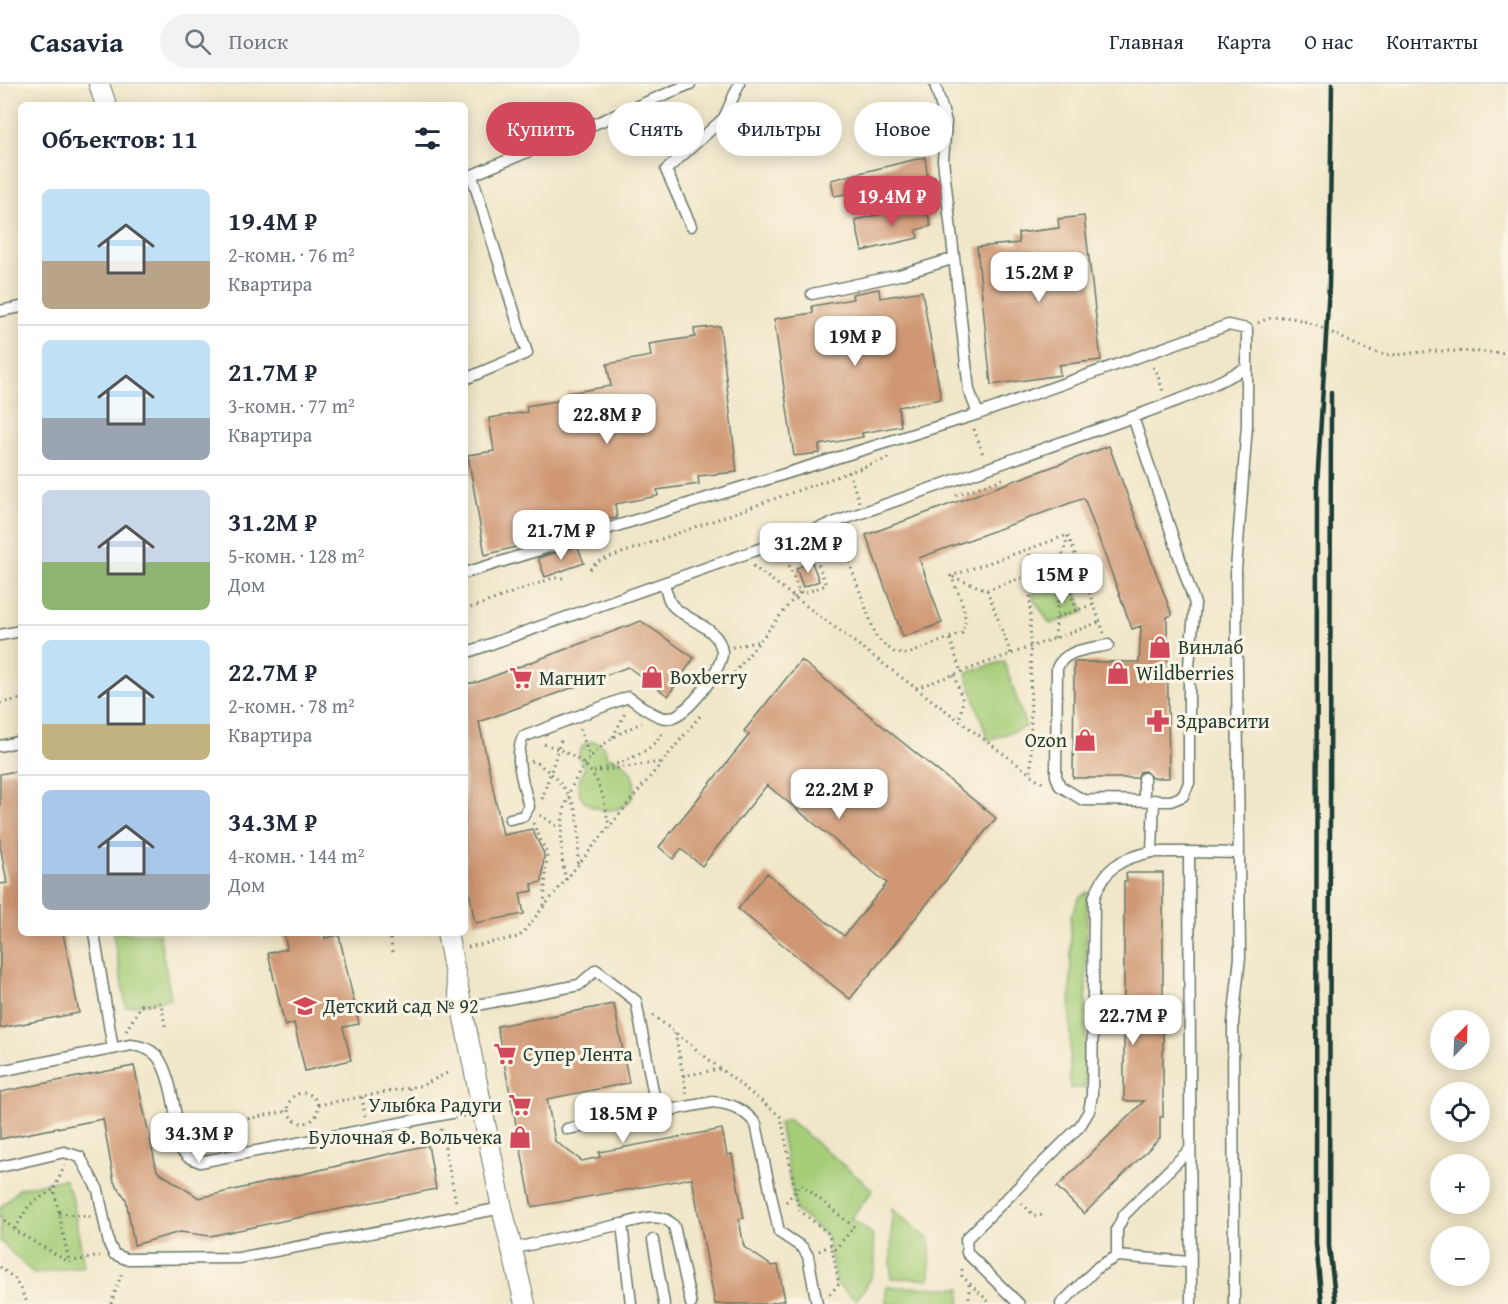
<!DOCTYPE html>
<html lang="ru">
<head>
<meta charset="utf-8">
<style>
	:root { --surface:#fff; --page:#f2f2f3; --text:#1f2937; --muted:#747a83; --line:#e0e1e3; --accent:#d1495b }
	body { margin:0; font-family:"Gentium Book Plus",serif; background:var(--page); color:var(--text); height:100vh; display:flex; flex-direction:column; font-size:22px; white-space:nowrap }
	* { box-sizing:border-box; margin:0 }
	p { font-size:20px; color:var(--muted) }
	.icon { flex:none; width:33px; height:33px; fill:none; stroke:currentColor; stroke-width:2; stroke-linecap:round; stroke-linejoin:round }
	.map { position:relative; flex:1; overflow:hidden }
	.drawer { position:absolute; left:18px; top:18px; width:450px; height:834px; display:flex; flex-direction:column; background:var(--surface); border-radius:9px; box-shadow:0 3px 15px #0003 }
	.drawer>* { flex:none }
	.banner { position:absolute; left:486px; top:18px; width:570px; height:54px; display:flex; gap:12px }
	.needle { width:39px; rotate:23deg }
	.tools { position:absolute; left:1430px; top:926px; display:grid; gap:12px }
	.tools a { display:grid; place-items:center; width:60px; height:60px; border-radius:50%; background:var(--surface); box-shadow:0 3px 15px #0003; font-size:30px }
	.price { position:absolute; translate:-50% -51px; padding:0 14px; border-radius:12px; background:#fff; color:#222; font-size:20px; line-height:39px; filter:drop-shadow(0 2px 3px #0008) }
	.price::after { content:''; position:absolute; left:50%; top:36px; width:18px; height:14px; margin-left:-9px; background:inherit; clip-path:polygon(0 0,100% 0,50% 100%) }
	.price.selected { background:var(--accent); color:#fff }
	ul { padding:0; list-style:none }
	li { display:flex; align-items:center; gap:18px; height:150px; padding:0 24px }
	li+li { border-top:2px solid var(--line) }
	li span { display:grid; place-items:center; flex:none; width:168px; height:120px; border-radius:9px; color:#555 }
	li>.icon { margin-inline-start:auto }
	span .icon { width:72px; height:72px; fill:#fffc; stroke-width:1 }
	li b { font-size:26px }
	h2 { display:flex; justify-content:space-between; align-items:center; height:72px; padding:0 24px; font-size:26px }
	.pill { padding:0 21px; border-radius:27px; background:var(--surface); box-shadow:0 3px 15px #0003; font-size:21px; line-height:54px }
	.pill.selected { background:var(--accent); color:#fff }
	header { display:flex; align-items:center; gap:36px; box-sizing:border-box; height:84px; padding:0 30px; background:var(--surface); border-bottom:2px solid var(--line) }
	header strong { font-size:28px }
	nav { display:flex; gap:33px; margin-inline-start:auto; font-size:21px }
	.search { width:420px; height:54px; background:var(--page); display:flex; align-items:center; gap:15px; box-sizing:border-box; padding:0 21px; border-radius:33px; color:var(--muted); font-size:22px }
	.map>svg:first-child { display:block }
	.green { fill:#a6ce79; stroke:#628656; stroke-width:1.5 }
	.building { fill:#cf9773 }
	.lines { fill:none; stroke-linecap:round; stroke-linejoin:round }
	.service-casing { stroke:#687868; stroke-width:13 }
	.minor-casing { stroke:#687868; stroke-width:22 }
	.path { stroke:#687868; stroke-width:3; stroke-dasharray:1.5 4.5; stroke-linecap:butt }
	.service { stroke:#fff; stroke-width:10 }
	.minor { stroke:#fff; stroke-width:20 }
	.rail { stroke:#1f3d34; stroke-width:4.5 }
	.labels { text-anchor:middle; stroke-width:6; stroke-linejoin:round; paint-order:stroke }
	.poi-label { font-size:20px; fill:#1f3d34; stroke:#fcf5e5; text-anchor:start }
</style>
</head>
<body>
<header>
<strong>Casavia</strong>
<div class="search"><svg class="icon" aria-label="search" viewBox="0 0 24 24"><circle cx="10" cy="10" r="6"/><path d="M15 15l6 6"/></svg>Поиск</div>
<nav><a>Главная</a><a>Карта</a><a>О нас</a><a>Контакты</a></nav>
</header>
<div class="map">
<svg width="1508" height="1220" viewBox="0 0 1508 1220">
	<rect width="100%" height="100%" fill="#fcf5e5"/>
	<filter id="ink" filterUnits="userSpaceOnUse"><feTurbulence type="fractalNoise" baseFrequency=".0167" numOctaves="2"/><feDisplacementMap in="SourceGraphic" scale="12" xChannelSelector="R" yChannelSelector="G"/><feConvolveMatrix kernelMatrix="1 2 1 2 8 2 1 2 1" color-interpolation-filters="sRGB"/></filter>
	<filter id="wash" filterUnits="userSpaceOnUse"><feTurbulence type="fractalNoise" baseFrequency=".008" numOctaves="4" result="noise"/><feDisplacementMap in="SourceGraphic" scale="24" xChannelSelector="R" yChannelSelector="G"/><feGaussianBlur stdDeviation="1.35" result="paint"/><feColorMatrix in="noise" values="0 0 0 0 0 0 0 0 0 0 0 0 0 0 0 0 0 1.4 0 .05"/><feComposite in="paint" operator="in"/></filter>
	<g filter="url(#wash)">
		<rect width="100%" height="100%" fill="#f0e6c9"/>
		<path class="green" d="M1064 473 1084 528 1050 540 1033 514V484Z
			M1004 577 1026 643 988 656 966 589Z
			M594 657 605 664 607 673C618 675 628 680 632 691 651 742 554 735 585 684 575 673 578 660 594 657Z
			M1087 808 1085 1004H1070L1071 832 1079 814Z
			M113 849H159L171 915 126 923Z
			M788 1035 873 1106 851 1134 872 1150C878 1182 876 1192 856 1216L836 1199 827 1152 796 1127 779 1039Z
			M64 1095 72 1113 84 1182 34 1190 0 1157V1124L20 1104Z
			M892 1125 930 1156V1195L891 1194Z
			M886 1203 961 1204 960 1220H886Z"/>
		<g id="blocks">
			<path class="building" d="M925 73 928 97 834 112 831 96Z
				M925 120 931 142 916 146 918 154 862 167 855 136Z
				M1084 132 1101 276 1059 281 1060 291 991 301 977 163 1019 159 1018 149 1059 144 1058 135Z
				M879 205 880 214 922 207 941 315 898 323 901 342 862 349 863 353 819 361 820 369 794 372 774 235 813 229 812 222 853 215 852 210Z
				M720 242 737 388 698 392 699 400 657 406 658 412 615 420 617 434 575 440 576 447 485 471 468 371 494 367 489 334 527 328 526 322 568 315 567 309 611 302 607 280 651 272 649 260 695 253 694 245Z
				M1109 362 1172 531 1167 533 1169 694H1152L1145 687 1140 688 1137 694H1073L1074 578H1139L1141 542 1132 545 1084 414 919 474 942 539 903 553 866 451Z
				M577 462 584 479 545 493 538 474Z
				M812 478 819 497 803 503 796 484Z
				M641 537 694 574 668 612 628 583 479 638 503 751 532 745 544 770 542 798 532 800 533 807 520 809 524 830 475 839 465 786V600L478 598Z
				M801 576 996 734 850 915 738 825 767 789 844 852 887 799 767 701 702 782 681 765 673 775 659 763 749 651 744 647Z
				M21 686V849H63L79 929 0 944V800L7 799 0 761V690Z
				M1126 789H1163V1033H1160V1054L1084 1130 1057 1103 1144 1017H1124V797H1127Z
				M284 849H324L325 854 339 851 359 940 343 943 351 976 305 987 294 939 285 942 268 869 287 865Z
				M614 920 629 999 547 1015 555 1057 582 1077 600 1073 599 1068 722 1045 727 1071 732 1070 744 1134 739 1135 744 1163 772 1182 778 1181 785 1216 766 1220H715L692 1094 532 1123 497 942Z
				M134 982 157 1087 199 1114 428 1061 436 1105 210 1152 180 1148 134 1161 126 1115 114 1098 103 1035 0 1055V1008Z"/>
		</g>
	</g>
	<g filter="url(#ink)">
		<use href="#blocks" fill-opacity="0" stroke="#687868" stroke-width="1.5"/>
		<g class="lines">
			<g class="service-casing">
				<path id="service" d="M935 0 946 38 943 76 969 306 978 330
					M465 94 690 0
					M691 142 666 86 724 34 739 0
					M812 210 899 191 952 175
					M0 227 21 223
					M465 295 527 269 472 92
					M465 489 978 330 1228 241 1247 245V341L1236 486 1240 873 1233 939 1234 1220
					M0 551 21 547
					M1108 561C1090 565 1065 565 1057 584L1056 692 1060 702 1083 716 1171 717 1183 712 1189 699V581L1195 520 1133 333
					M465 569 1133 333 1189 312 1245 285
					M0 662 21 657
					M1144 716V694
					M1154 716 1152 768H1189L1191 1220
					M510 735 523 732 529 723C524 701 513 674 523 653L628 613C639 620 656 635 669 634 687 632 723 585 722 568 720 543 686 537 672 521 668 516 666 506 664 500
					M1189 768 1239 769
					M94 849 113 965
					M462 924 579 901 596 886 636 917 657 1028
					M0 987 131 961C141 962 149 964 156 971 172 988 177 1042 181 1066L188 1073 200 1078 482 1023
					M567 1045 713 1018C733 1020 743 1025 756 1040L779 1148 803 1164 808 1172 817 1220
					M0 1083 64 1068 80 1073 98 1106 109 1160 114 1170 126 1175 239 1174 502 1124
					M622 1140C639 1136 661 1126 674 1142L691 1220
					M653 1156 664 1220
					M511 1165 622 1140 631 1220
					M1117 1172V1145L1124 1131 1190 1065
					M1019 1220 967 1169 966 1155 1080 1042 1089 1027 1092 1011 1094 814C1105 783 1121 774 1152 768
					M1061 1220 1098 1183 1117 1172 1190 1178"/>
			</g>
			<g class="minor-casing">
				<path id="minor" d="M99 0 106 21
					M447 849 502 1124 525 1220"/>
			</g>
			<path class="path" d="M1258 239C1292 219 1338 255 1370 267 1393 275 1411 268 1434 267 1459 267 1483 268 1508 269
				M1153 283 1157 289 1163 307
				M974 345 984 373
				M849 388 859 418
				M956 411 1003 395
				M839 450 876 552 881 558 895 569 908 570 962 549C971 532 958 509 951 492L1068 451 1104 549
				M1030 464 1031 690
				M785 470 799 508 802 510 826 501 811 460
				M753 482 1045 701
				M590 485 597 478 892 373
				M953 493 987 506 1060 480 1077 527
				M987 506 1011 570
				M465 526 553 494H564
				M1057 533 1094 520
				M1055 554 1060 480 1068 452
				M950 555 961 588
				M732 563 761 557
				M954 591 963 617 959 637
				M723 603 799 508
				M916 604 1100 538
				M0 619 21 615
				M580 645 590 674
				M613 653 626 627
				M544 660C593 676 602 695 609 744
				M531 677C542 681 551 689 558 697 583 726 580 747 577 783
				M599 687 660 678
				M594 688C617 679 651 672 663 647
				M542 715 562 653
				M540 731 560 744
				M533 739 547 770 544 822
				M566 796C550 729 573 665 642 639
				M389 849 393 869
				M468 863 519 853 700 632
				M141 922 161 919 166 946
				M653 931 781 1033 799 1126 829 1150 839 1200 829 1211
				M126 947 142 920
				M675 949 687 1011
				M683 992 720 985
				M409 1004 413 1023
				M288 1024a15 15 0 1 1 30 0a15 15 0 1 1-30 0Z
				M362 1013 365 1032
				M318 1021 423 1001 449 988
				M244 1036 248 1054
				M441 1045 456 1118
				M189 1046 288 1027
				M65 1081 54 1105 69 1178
				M786 1118 801 1100 854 1143 833 1168
				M1022 1119 1034 1132 1046 1131
				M59 1129 91 1133
				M0 1132 14 1146 69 1178 100 1172
				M15 1145 29 1121 54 1105
				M819 1167 831 1161
				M0 1183 15 1195 28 1220
				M962 1185V1192L991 1220
				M111 1220 122 1188
				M969 1220V1198"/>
			<use href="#service" class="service"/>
			<use href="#minor" class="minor"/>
			<path class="rail" d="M1331 308 1329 1162 1336 1220
				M1322 1220 1316 1159 1317 402 1329 202 1332 0"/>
		</g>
	</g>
	<defs>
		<g id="shop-bare" transform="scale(1.8)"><path d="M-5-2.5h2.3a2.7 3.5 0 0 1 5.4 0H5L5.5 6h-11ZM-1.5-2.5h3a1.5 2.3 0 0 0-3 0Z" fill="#d1495b" stroke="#fcf5e5" stroke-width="2.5" paint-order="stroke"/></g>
		<g id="supermarket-bare" transform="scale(1.8)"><path d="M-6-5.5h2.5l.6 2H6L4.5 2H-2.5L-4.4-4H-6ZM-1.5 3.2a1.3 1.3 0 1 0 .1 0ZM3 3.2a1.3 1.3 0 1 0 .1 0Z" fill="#d1495b" stroke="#fcf5e5" stroke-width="2.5" paint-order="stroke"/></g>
		<g id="pharmacy-bare" transform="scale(1.8)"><path d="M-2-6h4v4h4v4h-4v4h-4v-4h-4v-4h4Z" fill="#d1495b" stroke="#fcf5e5" stroke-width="2.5" paint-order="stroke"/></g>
		<g id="school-bare" transform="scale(1.8)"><path d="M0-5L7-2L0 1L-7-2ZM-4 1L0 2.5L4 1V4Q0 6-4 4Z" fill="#d1495b" stroke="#fcf5e5" stroke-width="2.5" paint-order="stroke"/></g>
	</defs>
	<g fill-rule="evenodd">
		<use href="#shop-bare" x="1160" y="563"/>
		<use href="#shop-bare" x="1118" y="589"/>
		<use href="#shop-bare" x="652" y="593"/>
		<use href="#supermarket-bare" x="521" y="594"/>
		<use href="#pharmacy-bare" x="1158" y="637"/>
		<use href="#shop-bare" x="1085" y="656"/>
		<use href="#school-bare" x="305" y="922"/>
		<use href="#supermarket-bare" x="505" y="970"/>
		<use href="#supermarket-bare" x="520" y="1021"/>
		<use href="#shop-bare" x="520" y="1053"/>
	</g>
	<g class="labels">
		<g class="poi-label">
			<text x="1178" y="570">Винлаб</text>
			<text x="1136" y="596">Wildberries</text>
			<text x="670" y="600">Boxberry</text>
			<text x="539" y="601">Магнит</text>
			<text x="1176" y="644">Здравсити</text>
			<text x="1067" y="663" text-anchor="end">Ozon</text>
			<text x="323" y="929">Детский сад № 92</text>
			<text x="523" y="977">Супер Лента</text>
			<text x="502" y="1028" text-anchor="end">Улыбка Радуги</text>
			<text x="502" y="1060" text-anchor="end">Булочная Ф. Вольчека</text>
		</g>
	</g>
</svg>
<div class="tools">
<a><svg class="needle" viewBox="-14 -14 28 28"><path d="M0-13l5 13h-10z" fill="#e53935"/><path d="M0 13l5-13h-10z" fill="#747a83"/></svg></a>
<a><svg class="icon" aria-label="locate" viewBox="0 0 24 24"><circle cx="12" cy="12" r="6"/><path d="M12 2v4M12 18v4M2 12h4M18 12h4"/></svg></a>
<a>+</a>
<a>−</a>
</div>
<b class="price selected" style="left:892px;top:143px">19.4M ₽</b>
<b class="price" style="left:1039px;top:219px">15.2M ₽</b>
<b class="price" style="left:855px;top:283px">19M ₽</b>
<b class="price" style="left:607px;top:361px">22.8M ₽</b>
<b class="price" style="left:561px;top:477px">21.7M ₽</b>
<b class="price" style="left:808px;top:490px">31.2M ₽</b>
<b class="price" style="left:1062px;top:521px">15M ₽</b>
<b class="price" style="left:839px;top:736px">22.2M ₽</b>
<b class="price" style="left:1133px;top:962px">22.7M ₽</b>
<b class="price" style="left:623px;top:1060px">18.5M ₽</b>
<b class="price" style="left:199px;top:1080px">34.3M ₽</b>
<div class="banner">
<a class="pill selected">Купить</a>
<a class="pill">Снять</a>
<a class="pill">Фильтры</a>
<a class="pill">Новое</a>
</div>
<section class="drawer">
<h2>Объектов: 11<svg class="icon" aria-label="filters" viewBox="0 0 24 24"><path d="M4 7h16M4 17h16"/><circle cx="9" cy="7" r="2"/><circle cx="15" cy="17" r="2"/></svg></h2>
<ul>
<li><span style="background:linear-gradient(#bfe0f5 60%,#b9a48a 0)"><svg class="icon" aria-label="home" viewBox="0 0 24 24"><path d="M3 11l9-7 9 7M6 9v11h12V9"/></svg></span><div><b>19.4M ₽</b><p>2-комн. · 76 m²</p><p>Квартира</p></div></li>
<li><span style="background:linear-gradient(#bfe0f5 65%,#9aa5b1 0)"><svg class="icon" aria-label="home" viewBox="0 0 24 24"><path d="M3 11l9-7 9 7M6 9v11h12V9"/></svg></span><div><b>21.7M ₽</b><p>3-комн. · 77 m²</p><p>Квартира</p></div></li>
<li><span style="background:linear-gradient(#c9d6e8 60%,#8fb573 0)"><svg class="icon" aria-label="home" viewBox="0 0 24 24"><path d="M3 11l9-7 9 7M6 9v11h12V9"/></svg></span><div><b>31.2M ₽</b><p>5-комн. · 128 m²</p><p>Дом</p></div></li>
<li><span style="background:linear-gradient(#bfe0f5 70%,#c2b280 0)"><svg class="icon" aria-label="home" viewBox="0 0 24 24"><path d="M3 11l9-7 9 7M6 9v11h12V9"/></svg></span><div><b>22.7M ₽</b><p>2-комн. · 78 m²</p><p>Квартира</p></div></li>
<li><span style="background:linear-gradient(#a9c7e8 70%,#9aa5b1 0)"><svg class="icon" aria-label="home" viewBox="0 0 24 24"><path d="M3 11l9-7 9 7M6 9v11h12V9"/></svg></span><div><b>34.3M ₽</b><p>4-комн. · 144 m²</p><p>Дом</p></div></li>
</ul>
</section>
</div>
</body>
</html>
